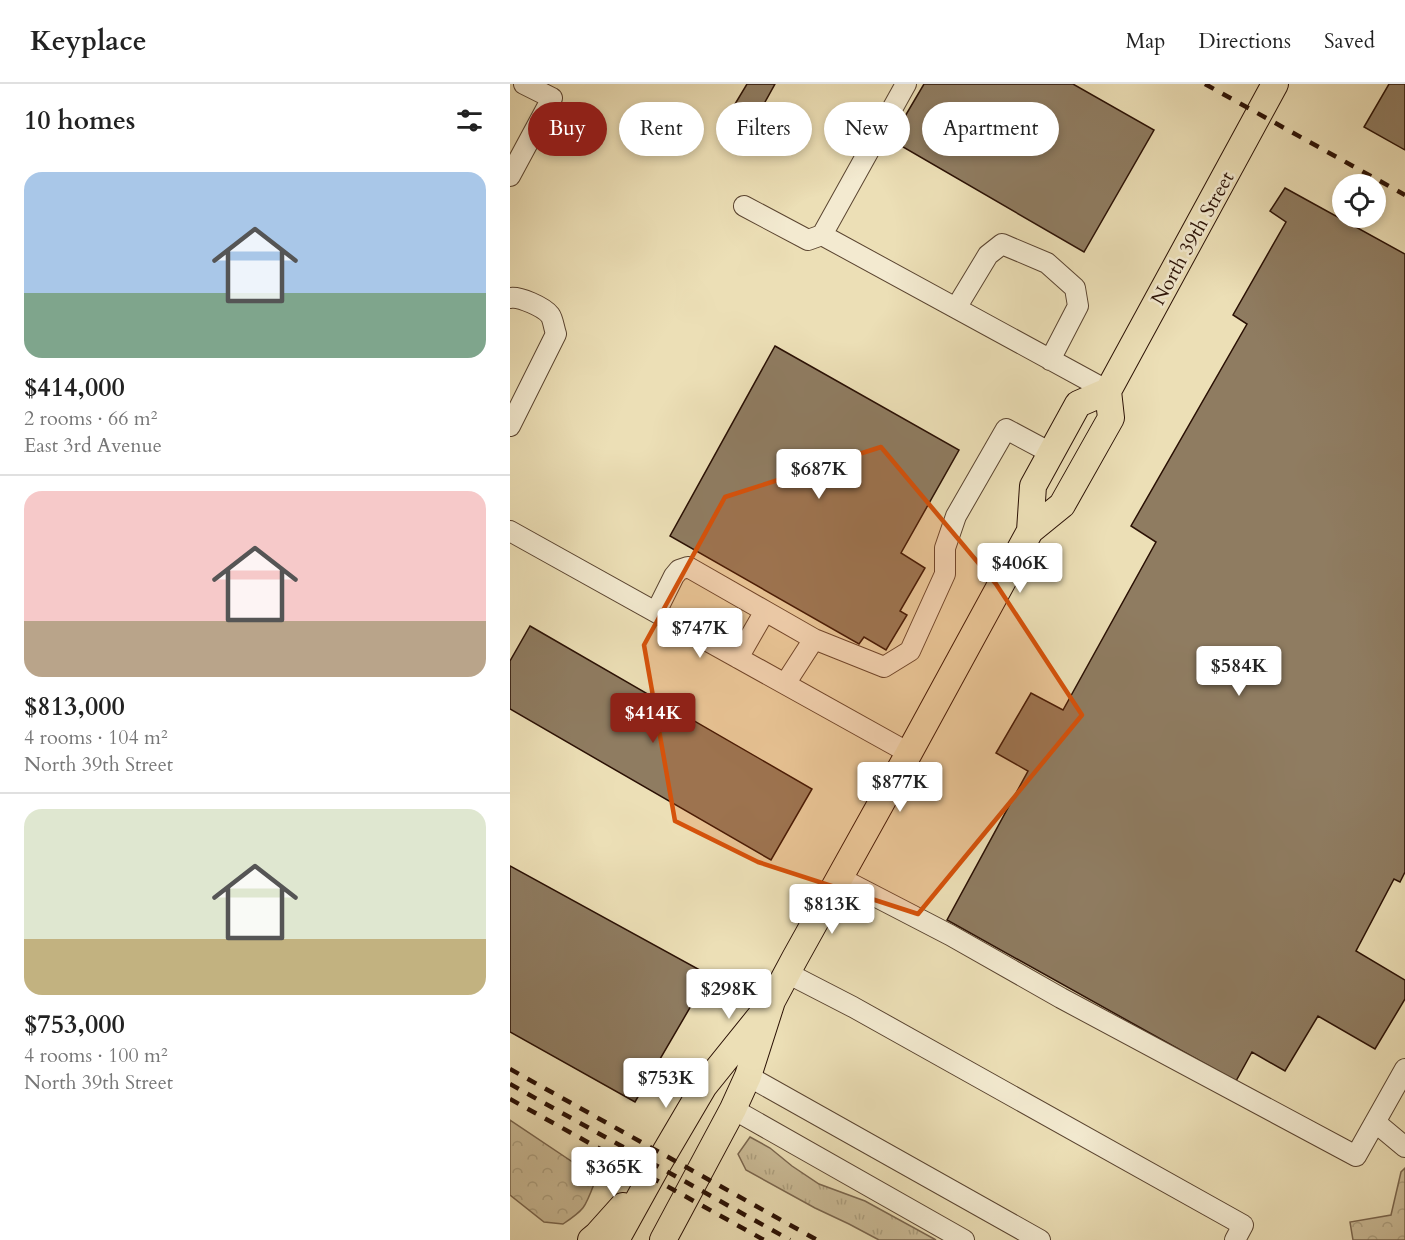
<!DOCTYPE html>
<html lang="en">
<head>
<meta charset="utf-8">
<style>
	:root { --surface:#fff; --page:#f2f2f2; --text:#222; --muted:#767676; --line:#e0e0e0; --accent:#8f2418 }
	body { margin:0; font-family:Cardo,serif; background:var(--page); color:var(--text); height:100vh; display:flex; flex-direction:column; font-size:22px; white-space:nowrap }
	* { box-sizing:border-box; margin:0 }
	p { font-size:20px; color:var(--muted) }
	.icon { flex:none; width:33px; height:33px; fill:none; stroke:currentColor; stroke-width:2; stroke-linecap:round; stroke-linejoin:round }
	.map { position:relative; flex:1; overflow:hidden }
	.sheet { display:flex; flex-direction:column; background:var(--surface); width:510px }
	.sheet>* { flex:none }
	.hud { position:absolute; left:18px; top:18px; width:570px; height:54px; display:flex; gap:12px }
	.tools { position:absolute; left:822px; top:90px; display:grid; gap:12px }
	.tools a { display:grid; place-items:center; width:54px; height:54px; border-radius:50%; background:var(--surface); box-shadow:0 3px 9px #0003; font-size:30px }
	.price { position:absolute; translate:-50% -51px; padding:0 14px; border-radius:6px; background:#fff; color:#222; font-size:20px; line-height:39px; filter:drop-shadow(0 2px 3px #0008) }
	.price::after { content:''; position:absolute; left:50%; top:36px; width:18px; height:14px; margin-left:-9px; background:inherit; clip-path:polygon(0 0,100% 0,50% 100%) }
	.price.on { background:var(--accent); color:#fff }
	ul { padding:0; list-style:none }
	li { display:grid; align-content:center; gap:12px; height:318px; padding:0 24px }
	li+li { border-top:2px solid var(--line) }
	li span { display:grid; place-items:center; height:186px; border-radius:18px; color:#555 }
	li>.icon { margin-inline-start:auto }
	span .icon { width:108px; height:108px; fill:#fffc; stroke-width:1 }
	li b { font-size:26px }
	h2 { display:flex; justify-content:space-between; align-items:center; height:72px; padding:0 24px; font-size:26px }
	.pill { padding:0 21px; border-radius:27px; background:var(--surface); box-shadow:0 3px 9px #0003; font-size:21px; line-height:54px }
	.pill.on { background:var(--accent); color:#fff }
	header { display:flex; align-items:center; gap:36px; box-sizing:border-box; height:84px; padding:0 30px; background:var(--surface); border-bottom:2px solid var(--line) }
	header strong { font-size:28px }
	nav { display:flex; gap:33px; margin-inline-start:auto; font-size:21px }
	main { display:flex; flex:1; min-height:0 }
	.map>svg:first-child { display:block }
	.grass { fill:url(#grass-tufts); stroke:#7a664e; stroke-width:1.5 }
	.forest { fill:url(#forest-crowns); stroke:#7a664e; stroke-width:1.5 }
	.building { fill:#8f7c61; stroke:#2a1004; stroke-width:1.5 }
	.lines { fill:none; stroke-linecap:round; stroke-linejoin:round }
	.minor-casing { stroke:#5a4430; stroke-width:22 }
	.major-casing { stroke:#2a1004; stroke-width:28 }
	.minor { stroke:#f3ead0; stroke-width:20 }
	.major { stroke:#ecdfb6; stroke-width:26 }
	.rail { stroke:#2a1004; stroke-width:4.5; stroke-dasharray:10 10; stroke-linecap:butt }
	.marked { fill:#d5520b; fill-opacity:0.2; stroke:#d5520b; stroke-width:4.5; stroke-linejoin:round }
	.labels { text-anchor:middle; stroke-width:5; stroke-linejoin:round; paint-order:stroke }
	.street-label { font-size:20px; fill:#2a1004; stroke:#f3ead0 }
</style>
</head>
<body>
<header>
<strong>Keyplace</strong>
<nav><a>Map</a><a>Directions</a><a>Saved</a></nav>
</header>
<main>
<section class="sheet">
<h2>10 homes<svg class="icon" aria-label="filters" viewBox="0 0 24 24"><path d="M4 7h16M4 17h16"/><circle cx="9" cy="7" r="2"/><circle cx="15" cy="17" r="2"/></svg></h2>
<ul>
<li><span style="background:linear-gradient(#a9c7e8 65%,#7fa58c 0)"><svg class="icon" aria-label="home" viewBox="0 0 24 24"><path d="M3 11l9-7 9 7M6 9v11h12V9"/></svg></span><div><b>$414,000</b><p>2 rooms · 66 m²</p><p>East 3rd Avenue</p></div></li>
<li><span style="background:linear-gradient(#f6c9c9 70%,#b9a48a 0)"><svg class="icon" aria-label="home" viewBox="0 0 24 24"><path d="M3 11l9-7 9 7M6 9v11h12V9"/></svg></span><div><b>$813,000</b><p>4 rooms · 104 m²</p><p>North 39th Street</p></div></li>
<li><span style="background:linear-gradient(#dfe7d0 70%,#c2b280 0)"><svg class="icon" aria-label="home" viewBox="0 0 24 24"><path d="M3 11l9-7 9 7M6 9v11h12V9"/></svg></span><div><b>$753,000</b><p>4 rooms · 100 m²</p><p>North 39th Street</p></div></li>
</ul>
</section>
<div class="map">
<svg width="895" height="1156" viewBox="0 0 895 1156">
	<defs>
		<pattern id="grass-tufts" width="24" height="20" patternUnits="userSpaceOnUse" patternTransform="scale(1.5)"><rect width="24" height="20" fill="#cbbc98"/><path d="M3 7l-1-3M5 7V3M7 7l1-3M15 17l-1-3M17 17v-4M19 17l1-3" fill="none" stroke="#aea181"/></pattern>
		<pattern id="forest-crowns" width="20" height="18" patternUnits="userSpaceOnUse" patternTransform="scale(1.5)"><rect width="20" height="18" fill="#cbbc98"/><path d="M2 6a3 3 0 1 1 6 0M12 15a3 3 0 1 1 6 0" fill="none" stroke="#aea181"/></pattern>
	</defs>
	<rect width="100%" height="100%" fill="#ecdfb6"/>
	<filter id="stains"><feTurbulence type="fractalNoise" baseFrequency=".00333" numOctaves="4"/><feColorMatrix values="0 0 0 0 .2 0 0 0 0 .09 0 0 0 0 .02 0 0 0 .5 -.17"/></filter>
	<radialGradient id="worn" r=".72"><stop offset=".6" stop-color="#630" stop-opacity="0"/><stop offset="1" stop-color="#630" stop-opacity=".3"/></radialGradient>
	<path class="grass" d="M240 1053 260 1064 282 1082 309 1100 355 1117 426 1156H369L339 1140 305 1124 236 1086 228 1070Z"/>
	<path class="forest" d="M0 1036 70 1083 84 1100C75 1124 74 1126 53 1140L34 1138 0 1111Z
		M895 1084V1156H843L840 1138 881 1131 891 1088Z"/>
	<path class="building" d="M237 0H265L244 38 222 25Z
		M414 0H563L644 46 574 168 381 56Z
		M879 0H895V66L854 43Z
		M775 104 895 170V788L890 798 884 795 846 867 895 896V915L865 965 808 932 775 987 742 968 726 997 437 836 518 687 486 669 521 609 553 626 646 458 621 442 737 240 723 231 776 138 760 127Z
		M265 262 449 366 391 469 415 484 390 527 397 531 376 566 354 553 349 560 160 452Z
		M20 542 302 705 261 776 0 625V577Z
		M0 782 199 891 125 1018 0 948Z"/>
	<g class="lines">
		<g class="minor-casing">
			<path id="minor" d="M0 92 42 14 14 0
				M234 122 298 156 312 151 396 0
				M312 151 598 307
				M0 214C9 212 34 223 40 231 43 235 44 244 46 250L0 342
				M446 224 478 171 492 160 537 179 565 204 568 222 540 276
				M0 447 399 669
				M146 528 164 492 169 486 178 483 255 527
				M304 555 374 583 400 567 435 490V464L446 432 496 345 541 369
				M228 574 255 527 304 555 275 600
				M330 794 440 851 551 914 846 1072 895 985
				M277 889 343 923 733 1141 725 1156
				M238 992 530 1156
				M223 1025 454 1156
				M865 1038 895 1063"/>
		</g>
		<g class="major-casing">
			<path id="major" d="M520 447 523 402 568 320 598 307
				M81 1156 87 1151 113 1122
				M106 1156 147 1082 194 1002 252 930
				M153 1156 223 1025 238 992 262 917 285 874 399 669 520 447 552 421 601 334 598 307 765 0"/>
		</g>
		<use href="#minor" class="minor"/>
		<use href="#major" class="major"/>
		<path class="rail" d="M695 0 895 111
			M0 985 307 1156
			M0 1000 280 1156
			M0 1015 254 1156"/>
	</g>
	<path class="marked" d="M371 363 486 500 572 631 408 830 248 778 165 737 134 561 215 413Z"/>
	<g class="labels">
		<g class="street-label">
			<text transform="translate(682 154) rotate(-61)" y="7">North 39th Street</text>
		</g>
	</g>
	<rect width="100%" height="100%" filter="url(#stains)"/>
	<rect width="100%" height="100%" fill="url(#worn)"/>
</svg>
<div class="tools">
<a><svg class="icon" aria-label="locate" viewBox="0 0 24 24"><circle cx="12" cy="12" r="6"/><path d="M12 2v4M12 18v4M2 12h4M18 12h4"/></svg></a>
</div>
<b class="price" style="left:309px;top:416px">$687K</b>
<b class="price" style="left:510px;top:510px">$406K</b>
<b class="price" style="left:190px;top:575px">$747K</b>
<b class="price" style="left:729px;top:613px">$584K</b>
<b class="price on" style="left:143px;top:660px">$414K</b>
<b class="price" style="left:390px;top:729px">$877K</b>
<b class="price" style="left:322px;top:851px">$813K</b>
<b class="price" style="left:219px;top:936px">$298K</b>
<b class="price" style="left:156px;top:1025px">$753K</b>
<b class="price" style="left:104px;top:1114px">$365K</b>
<div class="hud">
<a class="pill on">Buy</a>
<a class="pill">Rent</a>
<a class="pill">Filters</a>
<a class="pill">New</a>
<a class="pill">Apartment</a>
</div>
</div>
</main>
</body>
</html>
